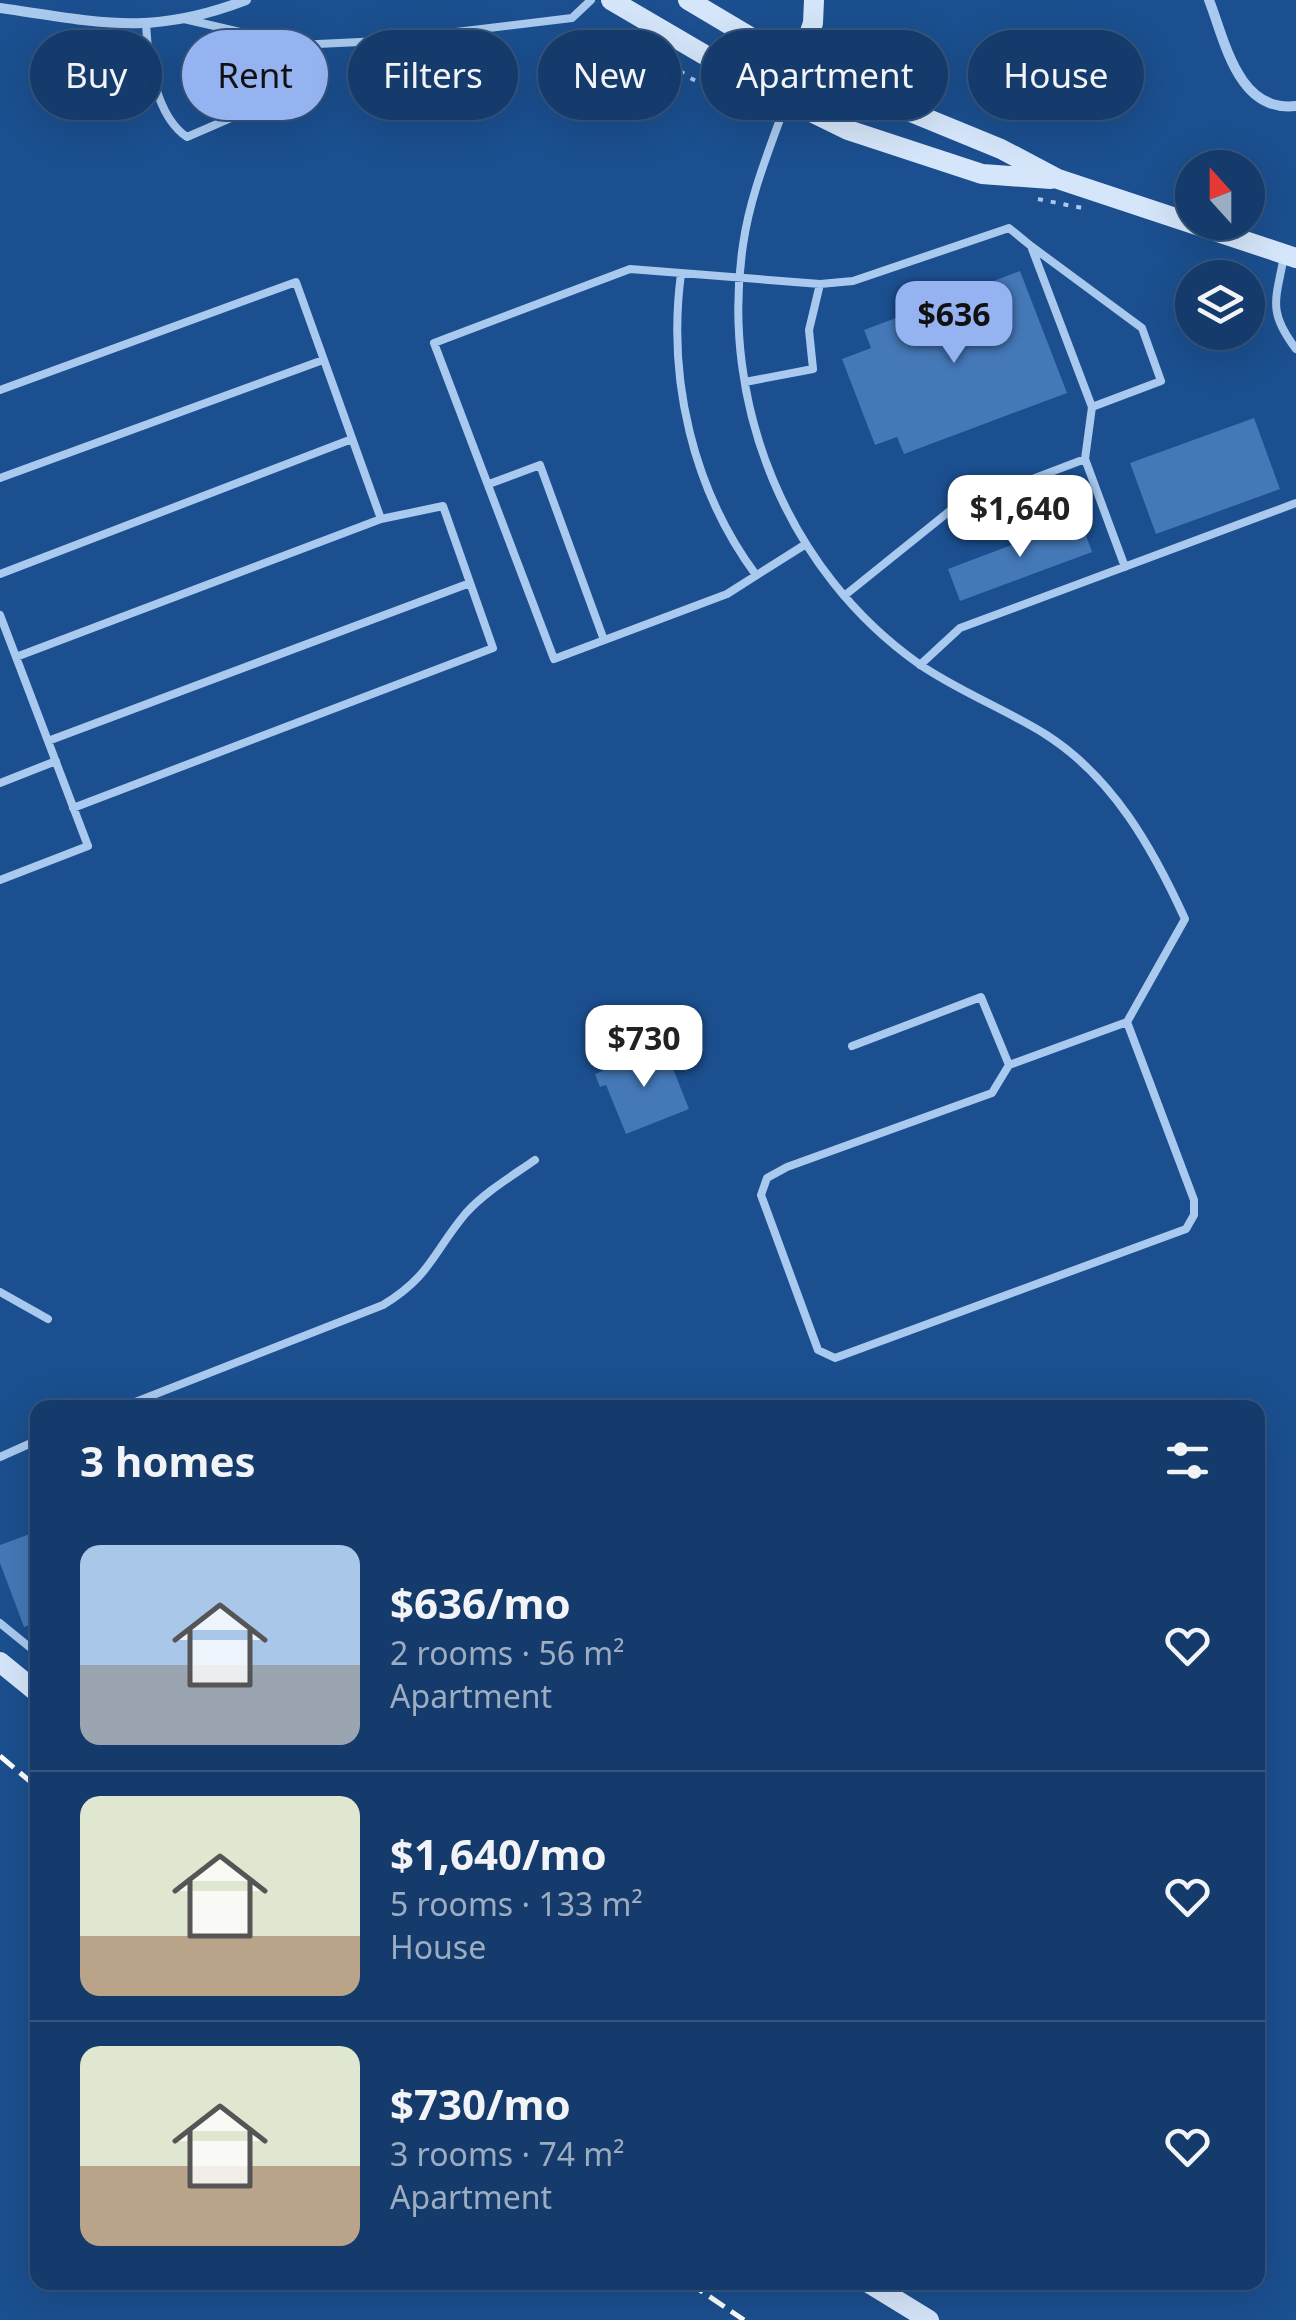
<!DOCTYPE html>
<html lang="en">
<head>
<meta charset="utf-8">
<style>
	:root { --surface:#143b6b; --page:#1d4271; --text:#f1f3f6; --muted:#9dadc1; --line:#33557e; --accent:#95b2f1 }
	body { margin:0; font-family:"Noto Sans",sans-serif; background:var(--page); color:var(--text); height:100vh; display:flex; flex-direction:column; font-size:38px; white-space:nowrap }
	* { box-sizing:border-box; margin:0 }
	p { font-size:32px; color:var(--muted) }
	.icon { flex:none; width:55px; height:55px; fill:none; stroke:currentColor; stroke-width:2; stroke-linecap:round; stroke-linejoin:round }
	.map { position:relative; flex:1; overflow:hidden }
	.details { position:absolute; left:30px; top:1400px; width:1235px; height:890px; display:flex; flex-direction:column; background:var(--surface); border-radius:20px; box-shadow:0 10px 40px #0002,0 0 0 2px var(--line) }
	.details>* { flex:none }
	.guide { position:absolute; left:30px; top:30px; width:1238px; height:90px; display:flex; gap:20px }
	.needle { width:65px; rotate:339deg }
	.fabs { position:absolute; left:1175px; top:150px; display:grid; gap:20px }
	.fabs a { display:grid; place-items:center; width:90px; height:90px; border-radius:50%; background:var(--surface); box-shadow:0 10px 40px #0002,0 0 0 2px var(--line); font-size:50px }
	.price { position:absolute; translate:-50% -85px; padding:0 22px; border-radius:20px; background:#fff; color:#222; font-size:32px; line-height:65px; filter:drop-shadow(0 2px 5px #0008) }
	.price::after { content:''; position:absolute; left:50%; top:60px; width:30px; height:22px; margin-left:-15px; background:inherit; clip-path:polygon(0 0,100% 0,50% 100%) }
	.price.current { background:var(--accent); color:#111 }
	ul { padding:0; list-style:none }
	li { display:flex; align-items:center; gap:30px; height:250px; padding:0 50px }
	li+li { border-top:2px solid var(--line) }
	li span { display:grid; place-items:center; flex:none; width:280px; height:200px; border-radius:20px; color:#555 }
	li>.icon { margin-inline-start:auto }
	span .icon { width:120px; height:120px; fill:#fffc; stroke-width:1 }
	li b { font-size:42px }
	h2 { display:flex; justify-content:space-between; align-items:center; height:120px; padding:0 50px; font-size:42px }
	.tag { padding:0 35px; border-radius:45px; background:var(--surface); box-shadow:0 10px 40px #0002,0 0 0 2px var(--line); font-size:35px; line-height:90px }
	.tag.current { background:var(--accent); color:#111 }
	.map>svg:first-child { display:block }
	.building { fill:#4478b7 }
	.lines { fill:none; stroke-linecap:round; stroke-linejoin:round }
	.path { stroke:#a9c9ee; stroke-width:4; stroke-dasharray:5 8; stroke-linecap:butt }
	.lane { stroke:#a9c9ee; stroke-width:8 }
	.street { stroke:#a9c9ee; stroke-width:10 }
	.secondary { stroke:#d6e6fa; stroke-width:20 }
	.rail { stroke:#fff; stroke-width:5; stroke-dasharray:18 8; stroke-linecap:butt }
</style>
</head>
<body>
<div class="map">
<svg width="1296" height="2320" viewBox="0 0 1296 2320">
	<rect width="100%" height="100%" fill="#1b4f8f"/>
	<path class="building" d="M1020 271 1067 393 904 454 897 437 875 445 842 359 871 348 864 330Z
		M1254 418 1280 489 1156 534 1130 463Z
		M1080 519 1092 552 960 601 948 569Z
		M664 1046 689 1109 626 1134 606 1085 600 1087 595 1074Z
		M38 1531V1622L24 1627 0 1563V1545Z"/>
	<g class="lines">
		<path class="path" d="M638 40 690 78 767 115
			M1038 199 1082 208"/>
		<path class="lane" d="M184 19 297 45 381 41 572 18 591 0
			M146 24C148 61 156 116 187 137L282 96
			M787 100C770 148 750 195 743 245 719 404 788 572 919 664 958 691 1005 709 1045 734 1113 777 1153 849 1185 919L1127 1022 1194 1200V1215L1186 1229 835 1358 818 1350 761 1195 767 1178 787 1167 992 1093 1009 1065 1127 1022
			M1031 246 1142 328 1161 381 1092 407
			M1284 256C1276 300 1267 311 1296 349
			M681 274C667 379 693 490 756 575
			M745 382 813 369 809 330 820 284
			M0 390 296 282 381 519 443 506 493 648 73 808
			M0 478 323 360
			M489 484 540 465 604 640
			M806 544 727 594 554 659 434 343 630 269 820 284 853 281 1009 228 1031 246 1092 407 1085 459
			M0 574 352 439
			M844 596 951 510 1085 459 1125 567
			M0 615 88 846 0 880
			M16 657 381 519
			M920 665 960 628 1296 503
			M48 741 470 583
			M0 783 56 761
			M852 1046 981 997 1009 1065
			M0 1292 48 1319
			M120 1408 383 1305C431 1276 433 1252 466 1213 485 1192 512 1176 535 1160
			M0 1457 38 1440
			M0 1623 38 1654"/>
		<path class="street" d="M1209 0C1225 41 1238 113 1296 106
			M0 8C98 22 150 37 246 0"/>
		<path class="secondary" d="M611 0 756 85 848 130 982 174 1051 179
			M688 0 801 67 1001 149 1058 179 1296 258
			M787 100 813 23 814 0
			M0 1662 38 1693
			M867 2282 929 2320"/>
		<path class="rail" d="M0 1756 38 1788
			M688 2282 744 2320"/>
	</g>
</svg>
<div class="fabs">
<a><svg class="needle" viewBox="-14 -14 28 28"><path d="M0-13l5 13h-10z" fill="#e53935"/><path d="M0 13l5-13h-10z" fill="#9dadc1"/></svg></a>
<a><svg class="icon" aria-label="layers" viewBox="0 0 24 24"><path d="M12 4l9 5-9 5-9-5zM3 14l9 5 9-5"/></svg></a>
</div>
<b class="price current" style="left:954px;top:366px">$636</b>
<b class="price" style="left:1020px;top:560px">$1,640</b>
<b class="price" style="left:644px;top:1090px">$730</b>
<div class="guide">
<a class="tag">Buy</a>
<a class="tag current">Rent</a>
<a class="tag">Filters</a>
<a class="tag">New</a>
<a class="tag">Apartment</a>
<a class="tag">House</a>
</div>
<section class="details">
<h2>3 homes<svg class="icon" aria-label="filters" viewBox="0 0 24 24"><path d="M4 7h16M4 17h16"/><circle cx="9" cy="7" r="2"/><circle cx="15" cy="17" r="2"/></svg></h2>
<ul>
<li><span style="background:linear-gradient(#a9c7e8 60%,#9aa5b1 0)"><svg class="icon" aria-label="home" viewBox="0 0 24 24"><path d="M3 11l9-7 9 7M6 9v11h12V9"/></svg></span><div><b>$636/mo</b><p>2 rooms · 56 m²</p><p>Apartment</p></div><svg class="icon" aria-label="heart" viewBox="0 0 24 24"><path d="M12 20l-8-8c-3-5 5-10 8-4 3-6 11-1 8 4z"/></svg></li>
<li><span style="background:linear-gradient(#dfe7d0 70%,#b9a48a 0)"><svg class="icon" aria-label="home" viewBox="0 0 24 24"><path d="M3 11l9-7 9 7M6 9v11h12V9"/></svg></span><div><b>$1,640/mo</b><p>5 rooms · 133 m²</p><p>House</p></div><svg class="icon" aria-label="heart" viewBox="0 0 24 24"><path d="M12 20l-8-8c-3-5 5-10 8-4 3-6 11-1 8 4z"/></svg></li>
<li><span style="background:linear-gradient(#dfe7d0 60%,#b9a48a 0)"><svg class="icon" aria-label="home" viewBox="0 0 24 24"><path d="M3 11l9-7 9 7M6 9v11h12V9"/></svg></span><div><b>$730/mo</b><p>3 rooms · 74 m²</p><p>Apartment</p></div><svg class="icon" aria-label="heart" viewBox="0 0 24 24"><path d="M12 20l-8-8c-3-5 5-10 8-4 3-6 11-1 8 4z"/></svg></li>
</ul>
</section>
</div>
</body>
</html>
